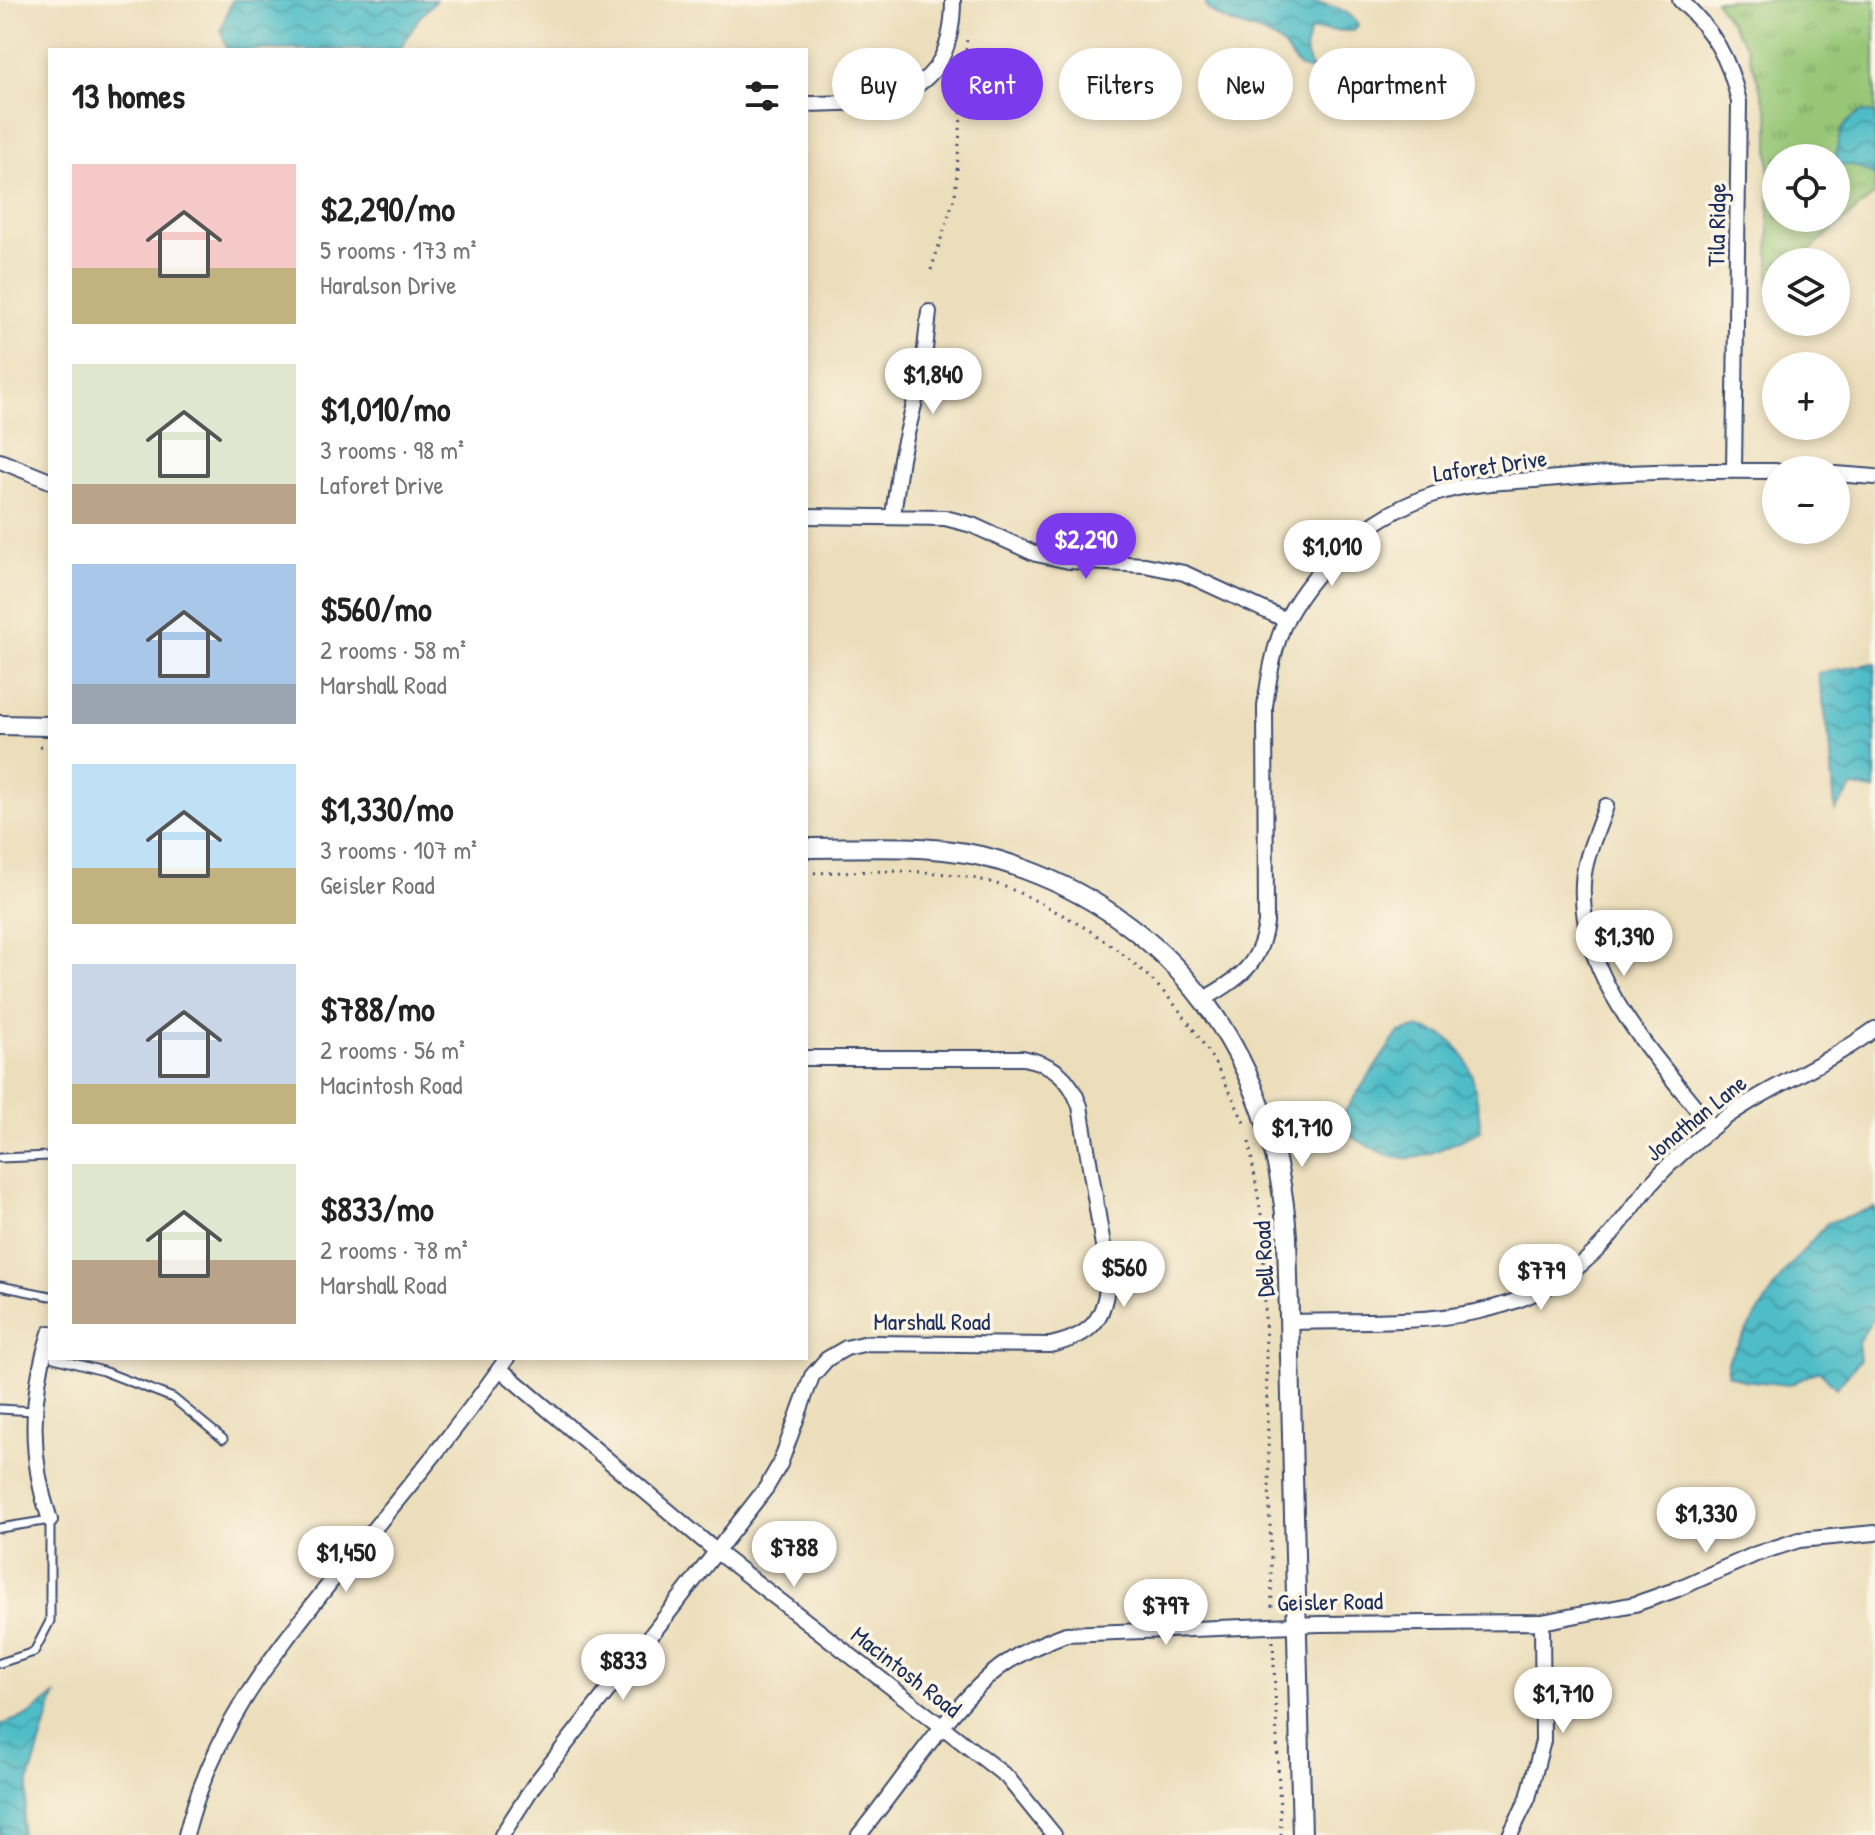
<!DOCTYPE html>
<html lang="en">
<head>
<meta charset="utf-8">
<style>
	:root { --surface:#fff; --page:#f6f6f6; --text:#222; --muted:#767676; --accent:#7c3aed }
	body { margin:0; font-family:"Patrick Hand",sans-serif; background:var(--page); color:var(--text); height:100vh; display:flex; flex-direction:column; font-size:30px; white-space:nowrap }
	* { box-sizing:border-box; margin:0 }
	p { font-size:26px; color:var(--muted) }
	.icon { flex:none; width:44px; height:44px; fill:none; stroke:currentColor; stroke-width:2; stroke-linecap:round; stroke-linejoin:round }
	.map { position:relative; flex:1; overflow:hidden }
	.panel { position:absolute; left:48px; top:48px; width:760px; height:1312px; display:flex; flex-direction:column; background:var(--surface); border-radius:0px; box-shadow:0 4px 12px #0003 }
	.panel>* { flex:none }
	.guide { position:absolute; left:832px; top:48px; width:760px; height:72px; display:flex; gap:16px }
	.controls { position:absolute; left:1762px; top:144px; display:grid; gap:16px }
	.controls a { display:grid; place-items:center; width:88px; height:88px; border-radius:50%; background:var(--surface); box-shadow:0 4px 12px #0003; font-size:40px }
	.price { position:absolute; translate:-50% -68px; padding:0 18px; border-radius:28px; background:#fff; color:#222; font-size:26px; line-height:52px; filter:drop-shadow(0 2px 4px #0008) }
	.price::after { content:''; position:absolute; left:50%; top:48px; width:24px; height:18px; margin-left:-12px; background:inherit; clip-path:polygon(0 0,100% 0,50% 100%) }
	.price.selected { background:var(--accent); color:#fff }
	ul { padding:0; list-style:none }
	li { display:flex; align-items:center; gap:24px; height:200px; padding:0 24px }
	li span { display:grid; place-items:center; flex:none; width:224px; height:160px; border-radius:0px; color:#555 }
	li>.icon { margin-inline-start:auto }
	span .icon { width:96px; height:96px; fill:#fffc; stroke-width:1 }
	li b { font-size:34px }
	h2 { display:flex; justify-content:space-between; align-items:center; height:96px; padding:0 24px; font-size:34px }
	.chip { padding:0 28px; border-radius:36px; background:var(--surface); box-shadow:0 4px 12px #0003; font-size:28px; line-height:72px }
	.chip.selected { background:var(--accent); color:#fff }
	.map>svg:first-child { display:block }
	.park { fill:url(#park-tufts); stroke:#587a6a; stroke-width:2; fill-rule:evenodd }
	.water { fill:url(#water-waves); stroke:#367693; stroke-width:2 }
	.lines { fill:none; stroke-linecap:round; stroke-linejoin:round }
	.service-casing { stroke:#3a496c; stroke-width:11 }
	.minor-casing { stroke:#3a496c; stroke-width:18 }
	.tertiary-casing { stroke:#3a496c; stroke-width:22 }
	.path { stroke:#3a496c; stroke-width:3; stroke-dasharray:2 6; stroke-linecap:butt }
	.service { stroke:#fff; stroke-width:7 }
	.minor { stroke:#fff; stroke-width:14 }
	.tertiary { stroke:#fff; stroke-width:18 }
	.labels { text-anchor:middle; stroke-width:7; stroke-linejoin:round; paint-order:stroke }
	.street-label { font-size:24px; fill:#1b2f5e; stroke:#fcf5e5 }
</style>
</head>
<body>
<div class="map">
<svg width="1875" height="1835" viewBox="0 0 1875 1835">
	<defs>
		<pattern id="park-tufts" width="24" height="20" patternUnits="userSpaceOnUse" patternTransform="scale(2)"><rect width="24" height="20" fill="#96c676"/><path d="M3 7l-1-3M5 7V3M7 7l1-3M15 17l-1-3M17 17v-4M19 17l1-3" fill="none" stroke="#7aa164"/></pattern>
		<pattern id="water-waves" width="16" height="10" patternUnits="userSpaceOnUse" patternTransform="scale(2)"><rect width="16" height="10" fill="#50bdc8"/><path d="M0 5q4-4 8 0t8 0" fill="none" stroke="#429aa6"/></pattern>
	</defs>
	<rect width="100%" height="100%" fill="#fcf5e5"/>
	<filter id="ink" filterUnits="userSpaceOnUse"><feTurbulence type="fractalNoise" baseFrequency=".0125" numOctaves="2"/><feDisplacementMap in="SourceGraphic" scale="16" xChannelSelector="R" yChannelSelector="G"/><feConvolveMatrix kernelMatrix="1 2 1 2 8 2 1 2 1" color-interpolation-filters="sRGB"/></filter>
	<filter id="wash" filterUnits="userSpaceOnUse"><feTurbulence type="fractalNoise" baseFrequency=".006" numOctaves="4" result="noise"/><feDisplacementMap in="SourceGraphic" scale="32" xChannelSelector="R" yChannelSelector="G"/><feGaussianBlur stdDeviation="1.8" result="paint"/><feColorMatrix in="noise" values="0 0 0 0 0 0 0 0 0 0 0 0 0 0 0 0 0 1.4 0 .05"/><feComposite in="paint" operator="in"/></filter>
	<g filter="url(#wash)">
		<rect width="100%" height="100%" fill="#ecdebb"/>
		<path class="park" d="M1715 0H1875V194L1796 262H1776V279L1769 285V116L1747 47ZM1776 158H1836V218H1776Z"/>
		<path class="water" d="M232 0H436L418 19 400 50H227L221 30Z
			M1300 0C1319 2 1350 7 1358 25L1354 31 1311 30 1305 49 1312 70C1293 70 1292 53 1280 43 1259 26 1223 27 1206 7V0Z
			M1861 112 1875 114V176L1854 165H1836C1836 145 1838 124 1861 112Z
			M1875 663V790L1853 787 1835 810 1830 741 1818 673Z
			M1417 1028C1473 1034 1475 1085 1481 1131 1408 1163 1411 1172 1340 1130L1339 1120 1399 1032Z
			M1875 1207V1315L1858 1342 1860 1360 1836 1388 1819 1370 1790 1385 1743 1380 1727 1374V1361L1786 1270 1827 1223Z
			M55 1695 29 1781 21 1835H0V1725L29 1715Z"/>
	</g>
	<g filter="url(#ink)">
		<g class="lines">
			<g class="service-casing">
				<path id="service" d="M0 1158 50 1156
					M0 1286 50 1296
					M54 1358 103 1371 173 1398 223 1439
					M0 1409 34 1411
					M0 1528 50 1520V1621L34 1652 0 1663"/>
			</g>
			<g class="minor-casing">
				<path id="minor" d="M1680 0C1712 29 1730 59 1739 102L1734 470
					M806 104C887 103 953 100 953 0
					M0 461 50 481
					M1836 474 1875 477
					M893 515 901 458 923 368 929 312
					M806 516 945 518 972 525 1036 554 1069 561 1145 565 1184 573 1286 620
					M1606 806C1598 830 1584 858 1583 883 1578 980 1656 1056 1712 1128
					M1204 999C1240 978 1260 965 1266 923L1265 706C1269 677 1274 644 1287 618 1318 561 1376 512 1438 493 1476 481 1519 482 1558 478 1631 471 1703 470 1776 471
					M1292 1322C1398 1319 1515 1332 1597 1250 1617 1230 1633 1206 1651 1184 1668 1164 1688 1147 1709 1130 1760 1089 1822 1068 1875 1029
					M50 1333C30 1395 29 1458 50 1520
					M500 1369 717 1552 1007 1777 1054 1835
					M186 1835C212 1732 265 1665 330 1583 389 1509 453 1436 507 1358
					M502 1835 534 1785 766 1488 780 1464 812 1376 827 1359 846 1348 868 1343 1050 1345C1092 1336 1106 1319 1108 1276L1080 1106C1069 1076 1053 1064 1023 1058H806
					M859 1835C898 1787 958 1695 1006 1663 1025 1650 1045 1642 1066 1634L1320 1624 1542 1622 1635 1604 1675 1590 1756 1554 1799 1540 1875 1533
					M1510 1835 1528 1798 1543 1741 1542 1622"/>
			</g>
			<g class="tertiary-casing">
				<path id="tertiary" d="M0 725 50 726
					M806 848C869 848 939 842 1000 861 1174 914 1275 1058 1287 1236L1302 1835"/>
			</g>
			<path class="path" d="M931 270 955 196 967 38
				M40 746 50 747
				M806 873C864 872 925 867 982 880 1008 886 1031 898 1055 911 1150 960 1203 1026 1244 1123
				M1249 1142 1263 1226 1272 1609
				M1273 1641 1281 1835"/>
			<use href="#service" class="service"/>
			<use href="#minor" class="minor"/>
			<use href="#tertiary" class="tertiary"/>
		</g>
	</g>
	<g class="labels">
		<g class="street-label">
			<text transform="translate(1717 225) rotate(-89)" y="8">Tila Ridge</text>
			<text transform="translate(1490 466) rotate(-8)" y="8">Laforet Drive</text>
			<text transform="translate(1696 1118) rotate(-39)" y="8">Jonathan Lane</text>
			<text transform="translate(1264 1259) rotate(-93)" y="8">Dell Road</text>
			<text x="932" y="1330">Marshall Road</text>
			<text transform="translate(1330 1602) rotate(-1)" y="8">Geisler Road</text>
			<text transform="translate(906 1672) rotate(38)" y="8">Macintosh Road</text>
		</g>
	</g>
</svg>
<div class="controls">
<a><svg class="icon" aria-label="locate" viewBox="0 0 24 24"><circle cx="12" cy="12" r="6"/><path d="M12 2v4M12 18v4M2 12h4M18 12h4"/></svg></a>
<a><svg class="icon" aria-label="layers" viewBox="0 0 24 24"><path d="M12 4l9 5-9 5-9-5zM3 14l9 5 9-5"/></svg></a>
<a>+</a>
<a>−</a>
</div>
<b class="price" style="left:933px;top:416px">$1,840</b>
<b class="price selected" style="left:1086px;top:581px">$2,290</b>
<b class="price" style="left:1332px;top:588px">$1,010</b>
<b class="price" style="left:1624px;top:978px">$1,390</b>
<b class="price" style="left:1302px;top:1169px">$1,710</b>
<b class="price" style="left:1124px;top:1309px">$560</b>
<b class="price" style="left:1541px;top:1312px">$779</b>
<b class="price" style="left:1706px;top:1555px">$1,330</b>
<b class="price" style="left:794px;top:1589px">$788</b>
<b class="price" style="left:346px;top:1594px">$1,450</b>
<b class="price" style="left:1166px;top:1647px">$797</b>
<b class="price" style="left:623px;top:1702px">$833</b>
<b class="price" style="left:1563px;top:1735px">$1,710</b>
<div class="guide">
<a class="chip">Buy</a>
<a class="chip selected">Rent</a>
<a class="chip">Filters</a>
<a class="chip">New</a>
<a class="chip">Apartment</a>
</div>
<section class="panel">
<h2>13 homes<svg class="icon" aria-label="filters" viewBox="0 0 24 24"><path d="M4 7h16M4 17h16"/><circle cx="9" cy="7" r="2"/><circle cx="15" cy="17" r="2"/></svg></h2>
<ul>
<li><span style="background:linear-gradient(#f6c9c9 65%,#c2b280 0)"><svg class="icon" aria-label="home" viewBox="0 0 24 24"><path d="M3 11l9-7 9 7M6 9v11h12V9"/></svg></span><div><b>$2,290/mo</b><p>5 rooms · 173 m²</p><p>Haralson Drive</p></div></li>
<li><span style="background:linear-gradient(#dfe7d0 75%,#b9a48a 0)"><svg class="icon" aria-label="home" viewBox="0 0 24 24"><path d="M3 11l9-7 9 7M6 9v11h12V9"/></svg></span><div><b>$1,010/mo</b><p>3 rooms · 98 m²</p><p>Laforet Drive</p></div></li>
<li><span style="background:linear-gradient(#a9c7e8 75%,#9aa5b1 0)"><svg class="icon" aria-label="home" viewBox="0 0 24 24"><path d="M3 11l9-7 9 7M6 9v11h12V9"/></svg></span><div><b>$560/mo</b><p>2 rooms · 58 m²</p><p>Marshall Road</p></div></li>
<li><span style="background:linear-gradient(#bfe0f5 65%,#c2b280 0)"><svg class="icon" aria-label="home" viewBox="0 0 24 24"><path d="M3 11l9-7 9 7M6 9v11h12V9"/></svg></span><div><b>$1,330/mo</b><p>3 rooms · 107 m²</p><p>Geisler Road</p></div></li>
<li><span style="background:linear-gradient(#c9d6e8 75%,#c2b280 0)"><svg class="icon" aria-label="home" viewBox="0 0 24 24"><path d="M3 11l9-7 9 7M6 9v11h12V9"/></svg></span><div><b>$788/mo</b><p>2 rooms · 56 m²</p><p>Macintosh Road</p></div></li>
<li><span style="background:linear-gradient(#dfe7d0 60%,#b9a48a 0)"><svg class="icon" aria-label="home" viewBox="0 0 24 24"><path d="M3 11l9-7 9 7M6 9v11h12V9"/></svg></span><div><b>$833/mo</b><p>2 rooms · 78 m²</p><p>Marshall Road</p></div></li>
</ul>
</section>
</div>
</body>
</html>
